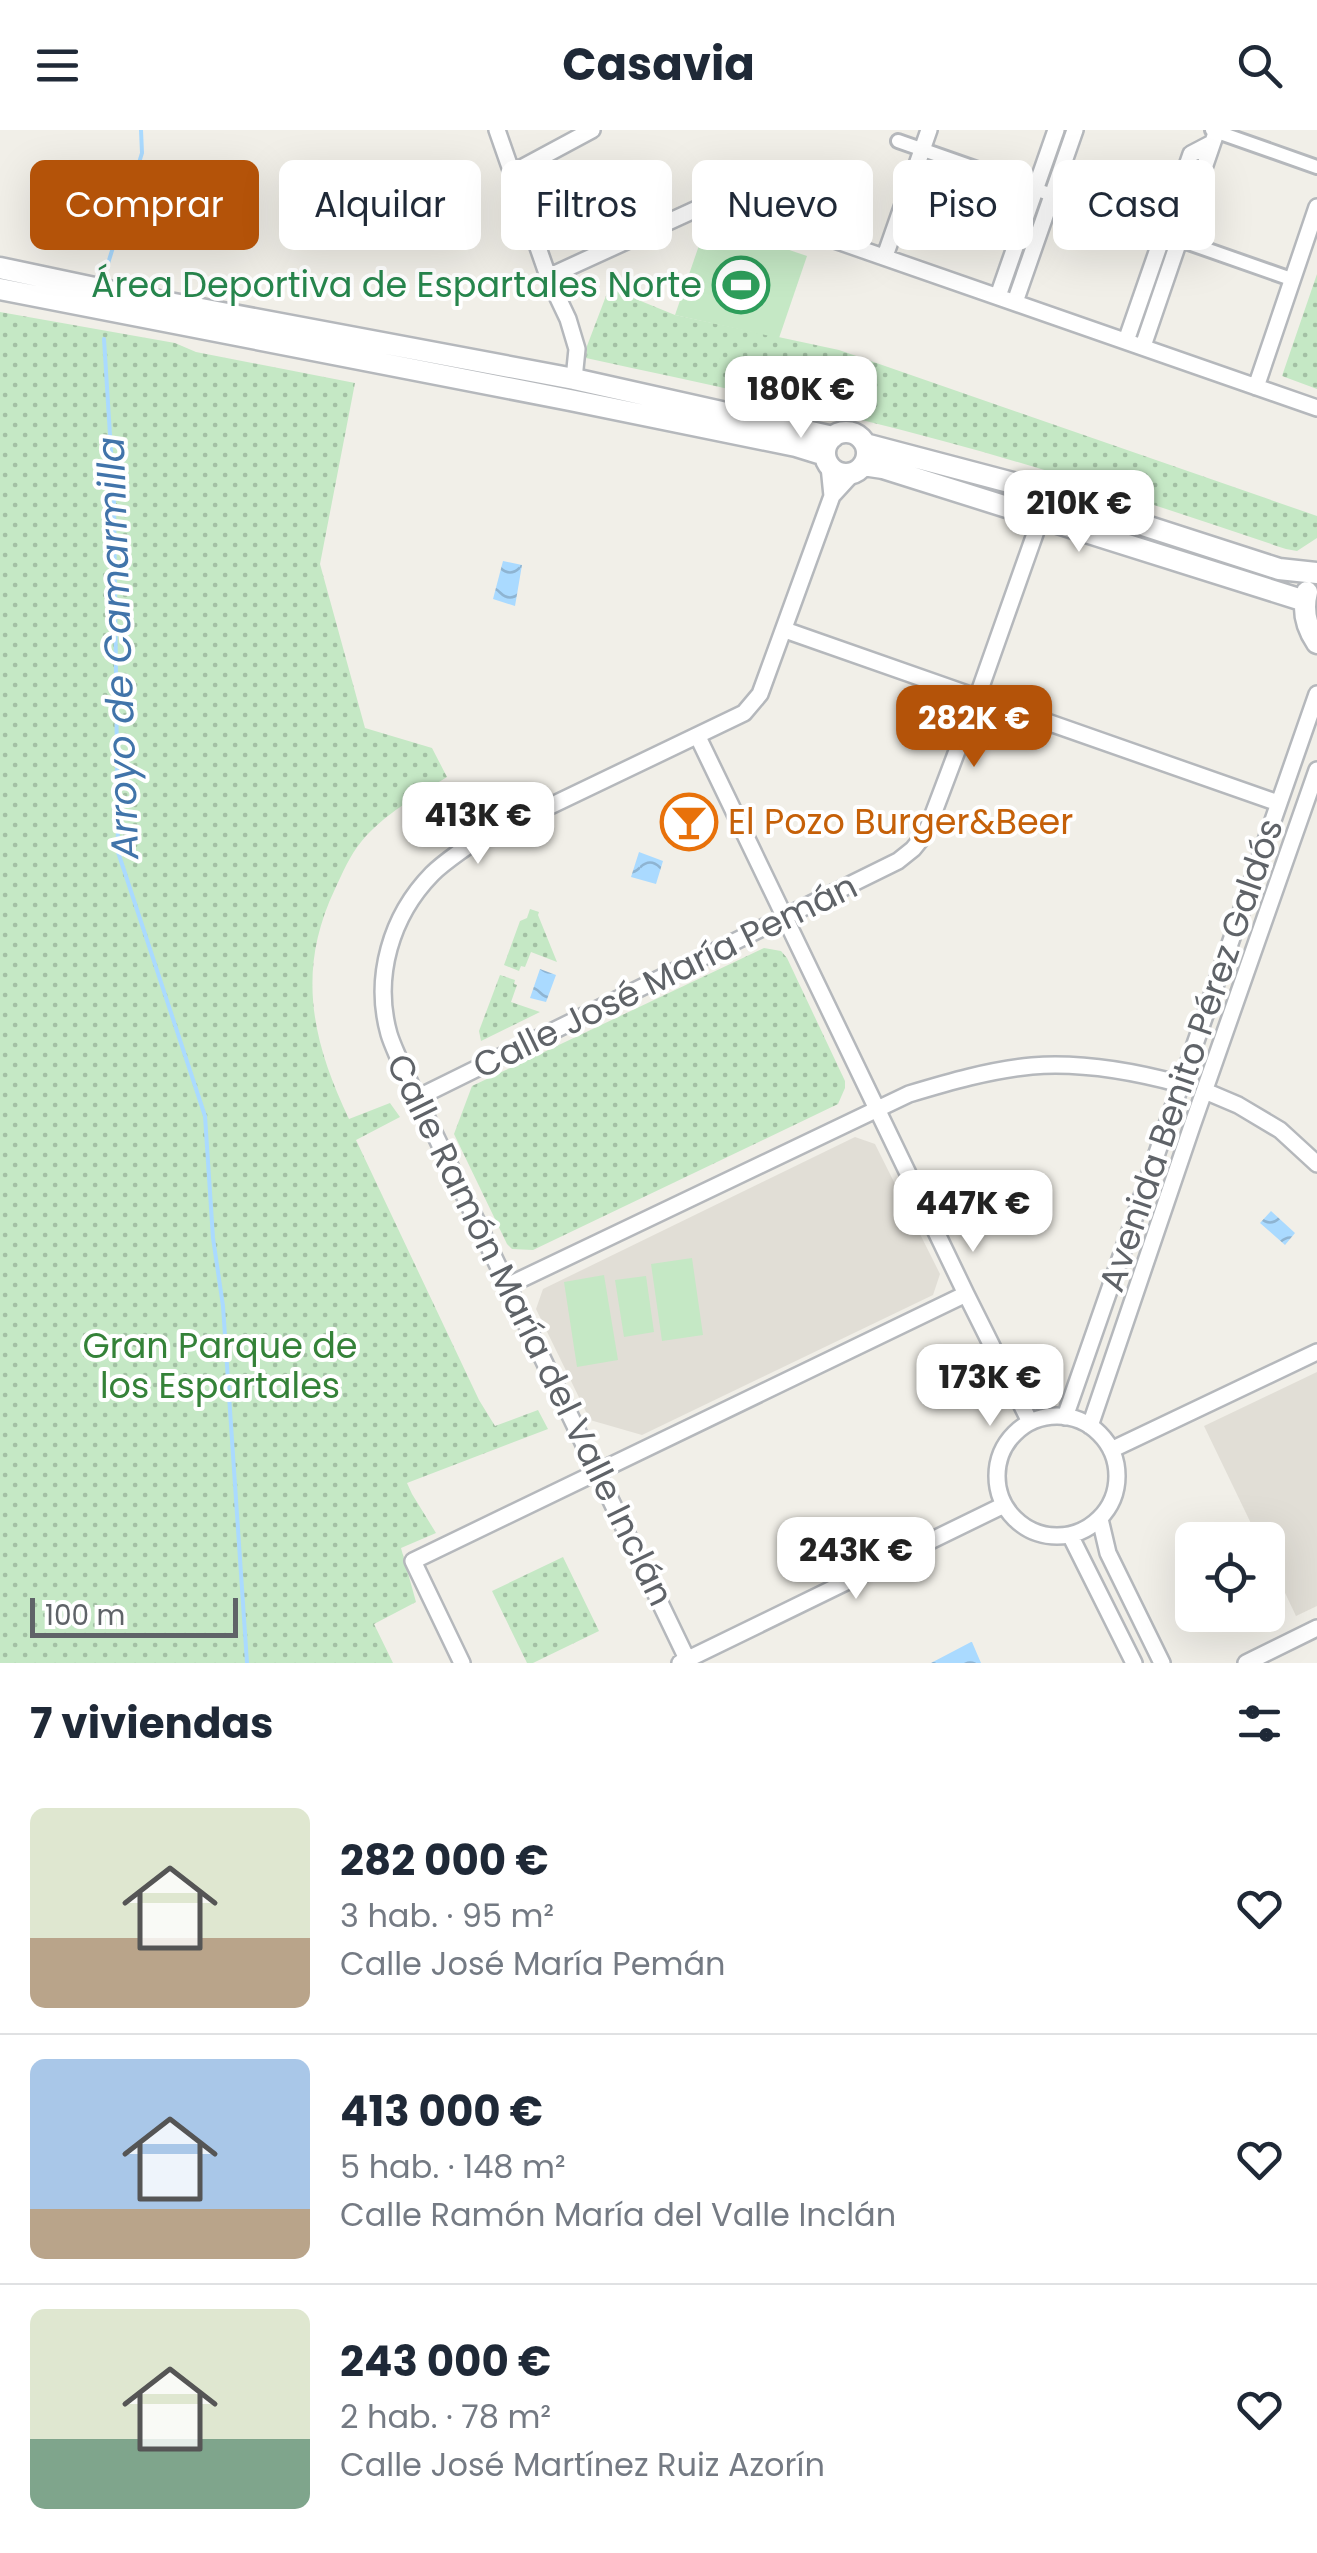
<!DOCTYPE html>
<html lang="es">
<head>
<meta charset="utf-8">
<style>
	:root { --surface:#fff; --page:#f2f2f3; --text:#1f2937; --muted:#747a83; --line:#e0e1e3; --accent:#b45309 }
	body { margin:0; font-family:Poppins,sans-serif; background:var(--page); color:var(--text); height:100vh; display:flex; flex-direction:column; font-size:38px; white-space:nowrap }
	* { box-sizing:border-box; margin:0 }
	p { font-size:32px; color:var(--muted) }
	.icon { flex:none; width:55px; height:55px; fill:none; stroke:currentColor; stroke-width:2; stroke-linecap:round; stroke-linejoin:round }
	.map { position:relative; height:1533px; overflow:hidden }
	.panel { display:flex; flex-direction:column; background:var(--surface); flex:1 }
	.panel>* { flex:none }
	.banner { position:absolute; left:30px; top:30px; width:1258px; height:90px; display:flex; gap:20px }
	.buttons { position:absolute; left:1175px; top:1392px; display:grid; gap:20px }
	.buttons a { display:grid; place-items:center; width:110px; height:110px; border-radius:15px; background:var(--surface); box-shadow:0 10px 40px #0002; font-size:50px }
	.scale { position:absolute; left:30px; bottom:25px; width:208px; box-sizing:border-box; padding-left:10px; border:5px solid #5f6368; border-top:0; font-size:28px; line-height:35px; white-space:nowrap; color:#5f6368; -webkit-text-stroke:8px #fff; paint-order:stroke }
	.price { position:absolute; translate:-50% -85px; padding:0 22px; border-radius:20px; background:#fff; color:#222; font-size:32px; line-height:65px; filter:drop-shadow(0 2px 5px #0008) }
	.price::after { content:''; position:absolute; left:50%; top:60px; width:30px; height:22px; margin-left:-15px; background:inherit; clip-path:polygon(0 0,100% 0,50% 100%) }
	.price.active { background:var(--accent); color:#fff }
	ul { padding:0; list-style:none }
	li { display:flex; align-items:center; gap:30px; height:250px; padding:0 30px }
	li+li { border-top:2px solid var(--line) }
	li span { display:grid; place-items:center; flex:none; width:280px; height:200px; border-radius:15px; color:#555 }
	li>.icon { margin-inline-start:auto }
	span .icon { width:120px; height:120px; fill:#fffc; stroke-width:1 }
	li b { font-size:42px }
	h2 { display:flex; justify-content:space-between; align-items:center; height:120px; padding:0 30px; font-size:42px }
	.tag { padding:0 35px; border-radius:15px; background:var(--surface); box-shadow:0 10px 40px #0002; font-size:35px; line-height:90px }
	.tag.active { background:var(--accent); color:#fff }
	header { display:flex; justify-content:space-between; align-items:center; height:130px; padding:0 30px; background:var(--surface); font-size:45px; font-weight:700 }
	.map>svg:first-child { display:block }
	.education { fill:#e1ded6 }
	.green { fill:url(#green-dots) }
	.pitch { fill:#c5e8c5 }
	.water { fill:url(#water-waves) }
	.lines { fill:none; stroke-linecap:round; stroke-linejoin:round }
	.stream { stroke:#aadaff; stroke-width:4 }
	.pedestrian-casing { stroke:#b5b8bc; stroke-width:18 }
	.minor-casing { stroke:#b5b8bc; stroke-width:20 }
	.tertiary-casing { stroke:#b5b8bc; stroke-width:25 }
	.pedestrian { stroke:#fff; stroke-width:12 }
	.minor { stroke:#fff; stroke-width:15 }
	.tertiary { stroke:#fff; stroke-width:20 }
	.labels { text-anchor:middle; stroke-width:8; stroke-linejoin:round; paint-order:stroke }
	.leisure-label { font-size:35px; fill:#27864d; stroke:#fff; text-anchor:end }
	.food-label { font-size:35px; fill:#c56008; stroke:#fff; text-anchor:start }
	.street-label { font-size:35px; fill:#5f6368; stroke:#fff }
	.park-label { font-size:35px; fill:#348238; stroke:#fff }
	.water-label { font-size:38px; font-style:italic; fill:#4174aa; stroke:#fff }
</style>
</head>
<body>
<header><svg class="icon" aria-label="menu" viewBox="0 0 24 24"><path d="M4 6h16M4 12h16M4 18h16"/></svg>Casavia<svg class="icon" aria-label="search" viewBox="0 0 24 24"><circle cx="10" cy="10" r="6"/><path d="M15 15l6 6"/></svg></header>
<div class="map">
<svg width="1317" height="1533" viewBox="0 0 1317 1533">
	<defs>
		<pattern id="green-dots" width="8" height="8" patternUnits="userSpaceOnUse" patternTransform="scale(2.5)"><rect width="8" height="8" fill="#c5e8c5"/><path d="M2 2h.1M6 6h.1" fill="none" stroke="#a3c0a4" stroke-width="1.8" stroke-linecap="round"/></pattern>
		<pattern id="water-waves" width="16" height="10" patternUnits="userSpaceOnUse" patternTransform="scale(2.5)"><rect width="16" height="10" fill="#aadaff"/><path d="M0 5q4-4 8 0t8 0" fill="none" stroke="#8eb4d2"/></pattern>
	</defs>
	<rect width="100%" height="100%" fill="#f1efe8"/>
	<path class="education" d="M855 1007 875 1014 940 1144 933 1165 642 1305 590 1290 536 1179 543 1159Z
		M1317 1242V1476L1296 1486 1268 1427V1410H1259L1204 1296Z"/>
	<path class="green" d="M1317 144V259L1282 246Z
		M609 158 675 185 839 220 1317 386V408L1297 421 1286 419C1172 381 1059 342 943 311 825 279 706 254 586 228L587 216Z
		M0 182 175 213 196 222 355 253 320 434 365 598 432 618 447 647C417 666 384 684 361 712 350 725 342 744 335 759 296 841 312 911 349 989L390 973 400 987 356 1010 479 1270 495 1296 538 1280 548 1299 407 1353 412 1364 436 1403 401 1418 416 1472 374 1494 393 1533H0Z
		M530 779 539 782 538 785 557 832 531 822 525 837 521 836 519 841 504 835 520 791 527 788Z
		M764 818 781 821 787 828 845 951V958L838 974 533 1120 512 1119 507 1114 454 1004 472 956Z
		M500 845 515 850 514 854 517 855 511 872 540 882 481 911 479 901Z
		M563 1427 599 1501 533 1533H527L492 1461Z"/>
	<path class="pitch" d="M713 94 807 126 779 208 675 185 705 98Z
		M692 1128 703 1205 662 1211 651 1134Z
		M604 1145 618 1230 577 1237 564 1152Z
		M646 1146 654 1202 624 1207 615 1150Z"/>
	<path class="water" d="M503 431 522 435 515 476 493 469Z
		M639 722 663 731 656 754 631 747Z
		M540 839 556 845 546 872 530 868Z
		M1271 1081 1295 1103 1285 1115 1260 1093Z
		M972 1512 981 1533H931L971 1512Z"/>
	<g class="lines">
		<path class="stream" d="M106 140 142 23 141 0
			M104 209 114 369 118 722 205 986 213 1108 223 1176 247 1533"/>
		<g class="pedestrian-casing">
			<path id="pedestrian" d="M1212 0 1317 37
				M898 11 1291 149"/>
		</g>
		<g class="minor-casing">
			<path id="minor" d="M497 0 549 149 568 189 577 219 574 249
				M512 43 592 0
				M803 99 1317 278
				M885 126 929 0
				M548 147 738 60
				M998 166 1056 0
				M1015 172 1075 0
				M1126 211 1191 24 1212 13
				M1143 216 1217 0
				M1256 257 1317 77
				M829 336 832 366
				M785 500 1278 673
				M698 607 966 1164 1030 1292
				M1205 961 1238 975 1280 1000 1317 1034
				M417 968 898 731 913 719 926 703 977 568 1041 387
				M507 1156 909 964C949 952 990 940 1032 936 1082 932 1132 941 1180 954
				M997 1346a60 60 0 1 1 120 0a60 60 0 1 1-120 0Z
				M1065 1287 1317 564
				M1090 1296 1192 996 1317 640
				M1111 1320 1317 1222
				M1100 1389 1108 1423 1162 1533
				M1070 1405 1134 1533
				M462 1533 413 1431 966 1164
				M680 1533 1004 1375
				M689 1533 401 934C397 924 392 914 389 904 373 847 391 786 432 744 443 733 457 724 469 715L744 583 760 564 832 366 854 342
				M1246 1533 1317 1498"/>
		</g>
		<g class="tertiary-casing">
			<path id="tertiary" d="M0 138 137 167 574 249 833 307
				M0 159 570 270 796 316 825 325
				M825 323a21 21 0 1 1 42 0a21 21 0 1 1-42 0Z
				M865 314 1013 353 1279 439 1317 443
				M863 335 883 338 1305 471
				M1307 462C1302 481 1306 497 1317 513"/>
		</g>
		<use href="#pedestrian" class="pedestrian"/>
		<use href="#minor" class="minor"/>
		<use href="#tertiary" class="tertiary"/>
	</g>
	<defs>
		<g id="stadium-ring" transform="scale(2.875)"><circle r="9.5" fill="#fff" stroke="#2e9e5b" stroke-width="1.5"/><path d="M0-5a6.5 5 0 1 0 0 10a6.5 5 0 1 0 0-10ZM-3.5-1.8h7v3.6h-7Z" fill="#2e9e5b"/></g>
		<g id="bar-ring" transform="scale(2.875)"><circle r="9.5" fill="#fff" stroke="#e8710a" stroke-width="1.5"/><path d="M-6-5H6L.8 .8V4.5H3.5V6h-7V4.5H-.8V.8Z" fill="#e8710a"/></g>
	</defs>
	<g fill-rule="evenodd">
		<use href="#stadium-ring" x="741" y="155"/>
		<use href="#bar-ring" x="689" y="692"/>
	</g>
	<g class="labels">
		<g class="leisure-label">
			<text x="702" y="167">Área Deportiva de Espartales Norte</text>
		</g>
		<g class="food-label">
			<text x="728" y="704">El Pozo Burger&amp;Beer</text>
		</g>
		<g class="street-label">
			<text transform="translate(665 846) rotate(-26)" y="12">Calle José María Pemán</text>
			<text transform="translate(1191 925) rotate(-71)" y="12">Avenida Benito Pérez Galdós</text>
			<text transform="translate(530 1200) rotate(64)" y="12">Calle Ramón María del Valle Inclán</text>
		</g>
		<g class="park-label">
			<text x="220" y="1228">Gran Parque de<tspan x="220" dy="40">los Espartales</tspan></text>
		</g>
		<g class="water-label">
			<text transform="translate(118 518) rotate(-92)" y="13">Arroyo de Camarmilla</text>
		</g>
	</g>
</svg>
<div class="buttons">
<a><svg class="icon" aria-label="locate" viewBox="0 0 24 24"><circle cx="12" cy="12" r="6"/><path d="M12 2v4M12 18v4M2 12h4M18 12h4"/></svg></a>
</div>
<div class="scale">100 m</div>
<b class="price" style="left:801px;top:311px">180K €</b>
<b class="price" style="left:1079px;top:425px">210K €</b>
<b class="price active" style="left:974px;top:640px">282K €</b>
<b class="price" style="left:478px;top:737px">413K €</b>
<b class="price" style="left:973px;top:1125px">447K €</b>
<b class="price" style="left:990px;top:1299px">173K €</b>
<b class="price" style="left:856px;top:1472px">243K €</b>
<div class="banner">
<a class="tag active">Comprar</a>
<a class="tag">Alquilar</a>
<a class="tag">Filtros</a>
<a class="tag">Nuevo</a>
<a class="tag">Piso</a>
<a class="tag">Casa</a>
</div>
</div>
<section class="panel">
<h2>7 viviendas<svg class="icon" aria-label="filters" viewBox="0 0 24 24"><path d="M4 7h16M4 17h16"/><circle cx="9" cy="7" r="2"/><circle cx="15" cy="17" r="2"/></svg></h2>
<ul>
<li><span style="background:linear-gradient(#dfe7d0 65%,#b9a48a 0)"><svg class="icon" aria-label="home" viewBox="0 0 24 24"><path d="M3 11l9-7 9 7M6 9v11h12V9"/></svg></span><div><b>282 000 €</b><p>3 hab. · 95 m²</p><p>Calle José María Pemán</p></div><svg class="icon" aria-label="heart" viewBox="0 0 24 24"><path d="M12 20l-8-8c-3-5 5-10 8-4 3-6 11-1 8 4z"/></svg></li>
<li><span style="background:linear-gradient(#a9c7e8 75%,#b9a48a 0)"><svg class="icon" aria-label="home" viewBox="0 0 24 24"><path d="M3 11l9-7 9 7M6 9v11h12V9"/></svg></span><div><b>413 000 €</b><p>5 hab. · 148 m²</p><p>Calle Ramón María del Valle Inclán</p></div><svg class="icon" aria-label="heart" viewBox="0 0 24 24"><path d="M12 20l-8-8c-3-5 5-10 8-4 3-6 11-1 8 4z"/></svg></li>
<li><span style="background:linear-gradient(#dfe7d0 65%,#7fa58c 0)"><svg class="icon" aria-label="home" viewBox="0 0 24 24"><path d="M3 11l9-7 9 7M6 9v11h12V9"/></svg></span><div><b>243 000 €</b><p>2 hab. · 78 m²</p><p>Calle José Martínez Ruiz Azorín</p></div><svg class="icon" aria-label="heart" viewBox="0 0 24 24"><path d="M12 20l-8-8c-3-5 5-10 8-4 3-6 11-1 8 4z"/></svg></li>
</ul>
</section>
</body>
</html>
